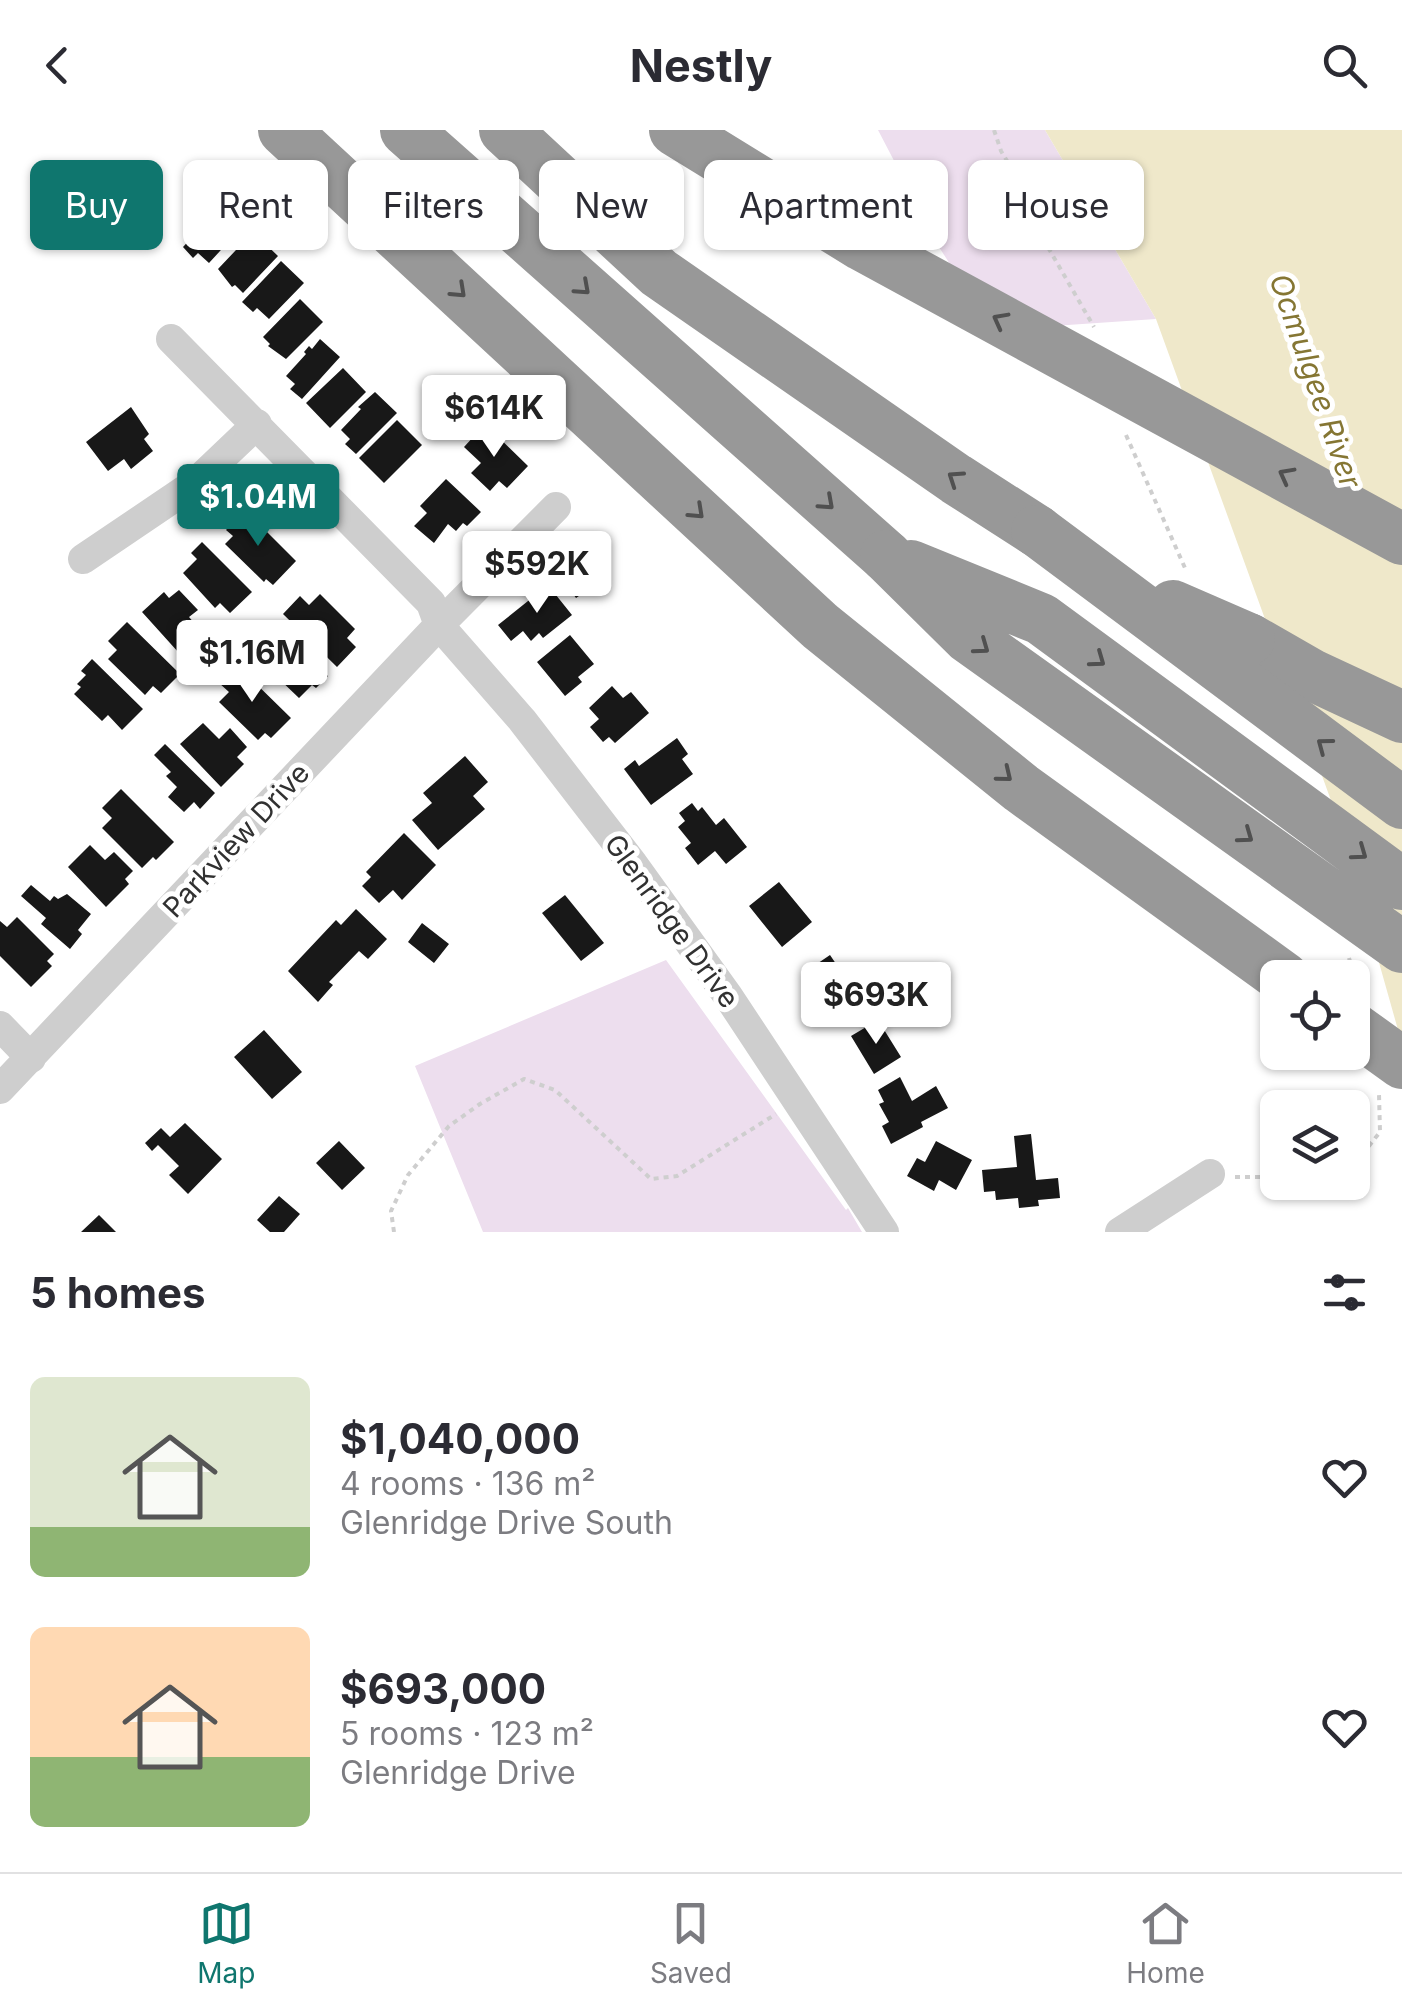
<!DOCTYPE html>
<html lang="en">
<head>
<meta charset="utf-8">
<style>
	:root { --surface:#fff; --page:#f2f2f3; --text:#2b2b33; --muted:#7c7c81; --line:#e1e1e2; --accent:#0f766e }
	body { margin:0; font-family:Inter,sans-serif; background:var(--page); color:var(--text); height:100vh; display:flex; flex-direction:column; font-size:38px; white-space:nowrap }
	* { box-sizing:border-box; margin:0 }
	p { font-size:32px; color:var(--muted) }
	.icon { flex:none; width:55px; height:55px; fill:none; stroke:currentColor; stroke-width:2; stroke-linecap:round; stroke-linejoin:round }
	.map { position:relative; height:1102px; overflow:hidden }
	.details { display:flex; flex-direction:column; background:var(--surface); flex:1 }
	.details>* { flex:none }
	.guide { position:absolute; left:30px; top:30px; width:1342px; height:90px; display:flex; gap:20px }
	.tools { position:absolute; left:1260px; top:830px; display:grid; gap:20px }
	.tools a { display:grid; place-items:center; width:110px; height:110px; border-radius:15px; background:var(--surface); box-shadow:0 2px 8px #0004; font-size:50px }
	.price { position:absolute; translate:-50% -85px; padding:0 22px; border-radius:10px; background:#fff; color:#222; font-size:32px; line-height:65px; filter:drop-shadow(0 2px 5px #0008) }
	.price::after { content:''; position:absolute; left:50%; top:60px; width:30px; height:22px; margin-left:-15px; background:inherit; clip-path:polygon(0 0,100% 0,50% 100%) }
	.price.current { background:var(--accent); color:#fff }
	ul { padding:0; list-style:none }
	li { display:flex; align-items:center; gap:30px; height:250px; padding:0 30px }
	li span { display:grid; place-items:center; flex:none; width:280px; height:200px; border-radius:15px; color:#555 }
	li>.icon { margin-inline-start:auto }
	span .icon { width:120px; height:120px; fill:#fffc; stroke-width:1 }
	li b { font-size:42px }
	h2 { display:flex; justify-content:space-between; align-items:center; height:120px; padding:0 30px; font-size:42px }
	.chip { padding:0 35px; border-radius:15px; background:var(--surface); box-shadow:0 2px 8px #0004; font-size:35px; line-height:90px }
	.chip.current { background:var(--accent); color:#fff }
	header { display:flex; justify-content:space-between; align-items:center; height:130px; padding:0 30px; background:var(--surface); font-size:45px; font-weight:700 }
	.tab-bar { display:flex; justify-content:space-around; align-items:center; height:140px; border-top:2px solid var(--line); background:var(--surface); font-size:28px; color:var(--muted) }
	.tab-bar a { display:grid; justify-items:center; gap:5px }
	.tab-bar .current { color:var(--accent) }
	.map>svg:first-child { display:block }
	.green { fill:#eddeee }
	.water { fill:#efe8ca }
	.building { fill:#181818 }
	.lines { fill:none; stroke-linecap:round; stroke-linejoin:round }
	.path { stroke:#cecece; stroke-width:4; stroke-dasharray:5 5; stroke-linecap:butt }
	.street { stroke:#cecece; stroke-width:30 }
	.highway { stroke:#989898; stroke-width:52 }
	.highway-bridge { stroke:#989898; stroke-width:52 }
	.oneway { stroke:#505050 }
	.labels { text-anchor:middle; stroke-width:10; stroke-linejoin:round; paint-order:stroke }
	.street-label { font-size:28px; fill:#313131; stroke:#fff }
	.water-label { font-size:30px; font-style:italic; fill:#857633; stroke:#fff }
</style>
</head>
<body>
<header><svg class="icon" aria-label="back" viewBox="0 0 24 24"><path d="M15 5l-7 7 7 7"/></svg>Nestly<svg class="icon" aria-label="search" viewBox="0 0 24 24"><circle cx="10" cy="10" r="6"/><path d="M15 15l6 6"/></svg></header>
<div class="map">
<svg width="1402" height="1102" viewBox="0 0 1402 1102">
	<rect width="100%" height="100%" fill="#fff"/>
	<path class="green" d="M878 0H1045L1156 189 992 200 939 117Z
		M666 830 846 1080 848 1078 862 1102H483L415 936Z"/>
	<path class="water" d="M1045 0H1402V914L1341 698 1156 189Z"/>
	<path class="building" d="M220 77 242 97 209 133 198 123 193 128 183 117Z
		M253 102 278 126 243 163 235 155 232 157 218 139Z
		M281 131 304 153 269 189 257 178 253 182 242 172Z
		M300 169 323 192 286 229 268 216 270 214 263 207Z
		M320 209 340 227 302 269 290 259 295 254 286 246 306 224 304 222 309 216 312 219Z
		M343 238 366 262 330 298 306 273Z
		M375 262 397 283 356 324 345 314 350 309 341 300 361 279 358 277Z
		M131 277 149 304 144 309 153 321 131 339 124 329 108 341 86 312Z
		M397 290 422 315 384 353 359 328Z
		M485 294 528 336 507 358 499 351 490 361 471 343 481 333 464 317Z
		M446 349 481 382 467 396 463 393 456 401 448 394 434 413 414 396 427 383 420 376Z
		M245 380 296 431 273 455 266 449 264 452 225 414 233 406 226 400Z
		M202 412 252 462 230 483 220 473 215 478 183 443 197 429 191 423Z
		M580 434 595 455 576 468 561 447Z
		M548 455 572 485 543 508 539 503 531 511 523 501 511 511 498 495Z
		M179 460 198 480 189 487 202 502 179 523 142 482 164 462 169 468Z
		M320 464 355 499 347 508 356 517 337 537 283 484 300 466 309 475Z
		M127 492 180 544 161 563 153 556 145 565 108 529 117 520 108 511Z
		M276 496 328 546 316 558 312 555 299 568 277 547 286 537 260 513Z
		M570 505 594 534 578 547 582 552 565 566 537 532Z
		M92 529 143 579 122 600 108 585 102 591 74 564 81 557 77 554 86 545 81 541Z
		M237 535 291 588 271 608 265 603 258 610 219 572 229 562 219 553Z
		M612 556 623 568 631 562 649 583 615 613 609 607 603 612 590 597 599 589 589 578Z
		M203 593 219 609 230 598 247 617 237 627 244 634 221 657 180 614Z
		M677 608 688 624 682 629 693 644 651 675 624 639 635 630 639 636Z
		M165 614 215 663 200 679 194 672 184 682 168 667 177 657 166 646 171 642 154 625Z
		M465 626 488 652 473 666 485 679 438 720 412 690 432 673 423 663Z
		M121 659 174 712 156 730 153 727 142 738 102 698 112 688 102 678Z
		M692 673 698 681 702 677 716 695 724 688 747 717 726 734 715 721 698 735 685 718 691 713 678 697 685 691 679 683Z
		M404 703 436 735 402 770 393 760 379 773 362 756 371 747 366 742Z
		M90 715 105 730 114 722 133 741 125 749 129 754 106 777 68 737Z
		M779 752 812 792 782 817 749 776Z
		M31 755 50 771 54 766 58 769 67 764 91 784 78 800 82 804 70 819 41 794 46 788 21 766Z
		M565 765 604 813 581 831 542 783Z
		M356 779 387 809 368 829 359 821 329 852 333 855 318 872 288 841 336 790 341 795Z
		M17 787 54 824 47 831 52 836 31 857 0 826V791L7 797Z
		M422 793 449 814 434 833 408 812Z
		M830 825 851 856 823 875 802 844Z
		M878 890 901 927 874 944 851 906Z
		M264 900 302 942 272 969 234 927Z
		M900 947 912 971 936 956 948 978 921 992 923 997 891 1014 882 996 889 992 879 974 884 972 878 960Z
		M185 993 222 1029 188 1064 169 1045 179 1036 158 1015 152 1021 145 1013 161 998 170 1007Z
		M1031 1004 1036 1050 1058 1048 1060 1068 1038 1070 1039 1076 1019 1078 1018 1068 996 1070 995 1061 984 1062 982 1040 1017 1037 1014 1006Z
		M339 1011 365 1038 342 1060 316 1033Z
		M936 1011 972 1030 956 1060 939 1050 934 1061 907 1046 917 1028 925 1032Z
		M279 1066 300 1084 284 1102H270L257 1090Z
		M99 1085 116 1102H81Z"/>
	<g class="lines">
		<path class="path" d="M994 0 1001 21 1018 49 1049 119 1094 197
			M1126 305 1185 438
			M1349 828 1359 862
			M1352 1026 1365 1021 1380 1002 1379 964
			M1235 1047H1278
			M394 1102 391 1081 408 1045 449 996 480 974 524 949 555 960 651 1049 677 1046 776 984"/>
		<path class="street" d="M171 209 431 473 439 495 522 590 633 734 728 866 884 1102
			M83 429 194 354 257 294
			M0 896 31 928
			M0 959 439 495 556 377
			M1120 1102 1210 1044"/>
		<path class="highway" d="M284 0 820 496 1021 658 1284 848
			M406 0 886 426
			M505 0 659 143 956 349 1037 401
			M1249 509 1312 545 1402 587"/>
		<path class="highway-bridge" d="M675 0 862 115 1402 409
			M1037 401 1402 673
			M886 426 968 507 1402 817
			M911 436 1041 489 1402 754
			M1173 476 1249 509
			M1352 897 1402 933"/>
	</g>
	<defs><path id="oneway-chevron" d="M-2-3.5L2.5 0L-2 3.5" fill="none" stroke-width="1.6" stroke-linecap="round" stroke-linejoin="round" transform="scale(2.5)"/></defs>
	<g class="oneway">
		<use href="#oneway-chevron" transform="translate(583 158) rotate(42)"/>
		<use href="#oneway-chevron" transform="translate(459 161) rotate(43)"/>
		<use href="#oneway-chevron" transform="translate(1000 190) rotate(-152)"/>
		<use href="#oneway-chevron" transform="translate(1286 345) rotate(-152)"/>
		<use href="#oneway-chevron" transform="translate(955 348) rotate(-146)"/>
		<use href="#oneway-chevron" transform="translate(827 373) rotate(42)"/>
		<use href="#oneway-chevron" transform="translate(697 382) rotate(43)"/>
		<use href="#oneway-chevron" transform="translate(982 517) rotate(36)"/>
		<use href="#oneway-chevron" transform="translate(1098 530) rotate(36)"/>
		<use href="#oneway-chevron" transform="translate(1324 615) rotate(-143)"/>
		<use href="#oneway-chevron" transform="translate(1005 645) rotate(39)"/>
		<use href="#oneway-chevron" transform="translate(1246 706) rotate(36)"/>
		<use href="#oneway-chevron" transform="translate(1360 723) rotate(36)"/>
	</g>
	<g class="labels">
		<g class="street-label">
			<text transform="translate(236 710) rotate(-47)" y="10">Parkview Drive</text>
			<text transform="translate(672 791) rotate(54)" y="10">Glenridge Drive</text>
		</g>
		<g class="water-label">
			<text transform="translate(1315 251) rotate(71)" y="10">Ocmulgee River</text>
		</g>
	</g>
</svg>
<div class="tools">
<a><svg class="icon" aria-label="locate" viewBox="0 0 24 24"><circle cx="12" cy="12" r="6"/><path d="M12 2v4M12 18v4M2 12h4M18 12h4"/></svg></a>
<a><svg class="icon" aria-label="layers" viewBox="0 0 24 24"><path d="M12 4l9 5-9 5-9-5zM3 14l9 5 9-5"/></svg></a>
</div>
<b class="price" style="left:494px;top:330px">$614K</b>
<b class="price current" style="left:258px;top:419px">$1.04M</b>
<b class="price" style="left:537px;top:486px">$592K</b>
<b class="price" style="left:252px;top:575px">$1.16M</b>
<b class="price" style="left:876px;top:917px">$693K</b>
<div class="guide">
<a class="chip current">Buy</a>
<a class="chip">Rent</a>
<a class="chip">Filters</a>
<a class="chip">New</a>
<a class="chip">Apartment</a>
<a class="chip">House</a>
</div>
</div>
<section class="details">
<h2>5 homes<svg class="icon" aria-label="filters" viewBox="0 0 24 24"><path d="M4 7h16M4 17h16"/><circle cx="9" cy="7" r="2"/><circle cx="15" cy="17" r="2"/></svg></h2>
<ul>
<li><span style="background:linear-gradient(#dfe7d0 75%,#8fb573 0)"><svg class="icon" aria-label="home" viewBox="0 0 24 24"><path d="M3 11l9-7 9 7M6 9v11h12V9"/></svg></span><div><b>$1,040,000</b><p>4 rooms · 136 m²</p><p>Glenridge Drive South</p></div><svg class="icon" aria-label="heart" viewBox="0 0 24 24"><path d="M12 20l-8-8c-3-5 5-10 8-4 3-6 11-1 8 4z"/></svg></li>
<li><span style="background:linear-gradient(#ffd9b3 65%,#8fb573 0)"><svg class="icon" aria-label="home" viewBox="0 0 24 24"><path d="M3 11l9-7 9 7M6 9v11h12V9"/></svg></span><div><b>$693,000</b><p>5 rooms · 123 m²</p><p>Glenridge Drive</p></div><svg class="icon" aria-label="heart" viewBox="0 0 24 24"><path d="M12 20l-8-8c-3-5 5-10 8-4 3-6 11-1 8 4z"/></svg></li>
</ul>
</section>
<nav class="tab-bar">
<a class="current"><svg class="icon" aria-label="map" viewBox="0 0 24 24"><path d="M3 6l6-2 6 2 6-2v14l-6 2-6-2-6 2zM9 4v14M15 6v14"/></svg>Map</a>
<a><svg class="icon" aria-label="saved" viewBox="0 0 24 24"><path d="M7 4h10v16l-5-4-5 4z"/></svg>Saved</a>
<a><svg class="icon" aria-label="home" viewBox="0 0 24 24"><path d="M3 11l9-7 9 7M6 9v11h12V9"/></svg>Home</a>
</nav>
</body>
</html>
